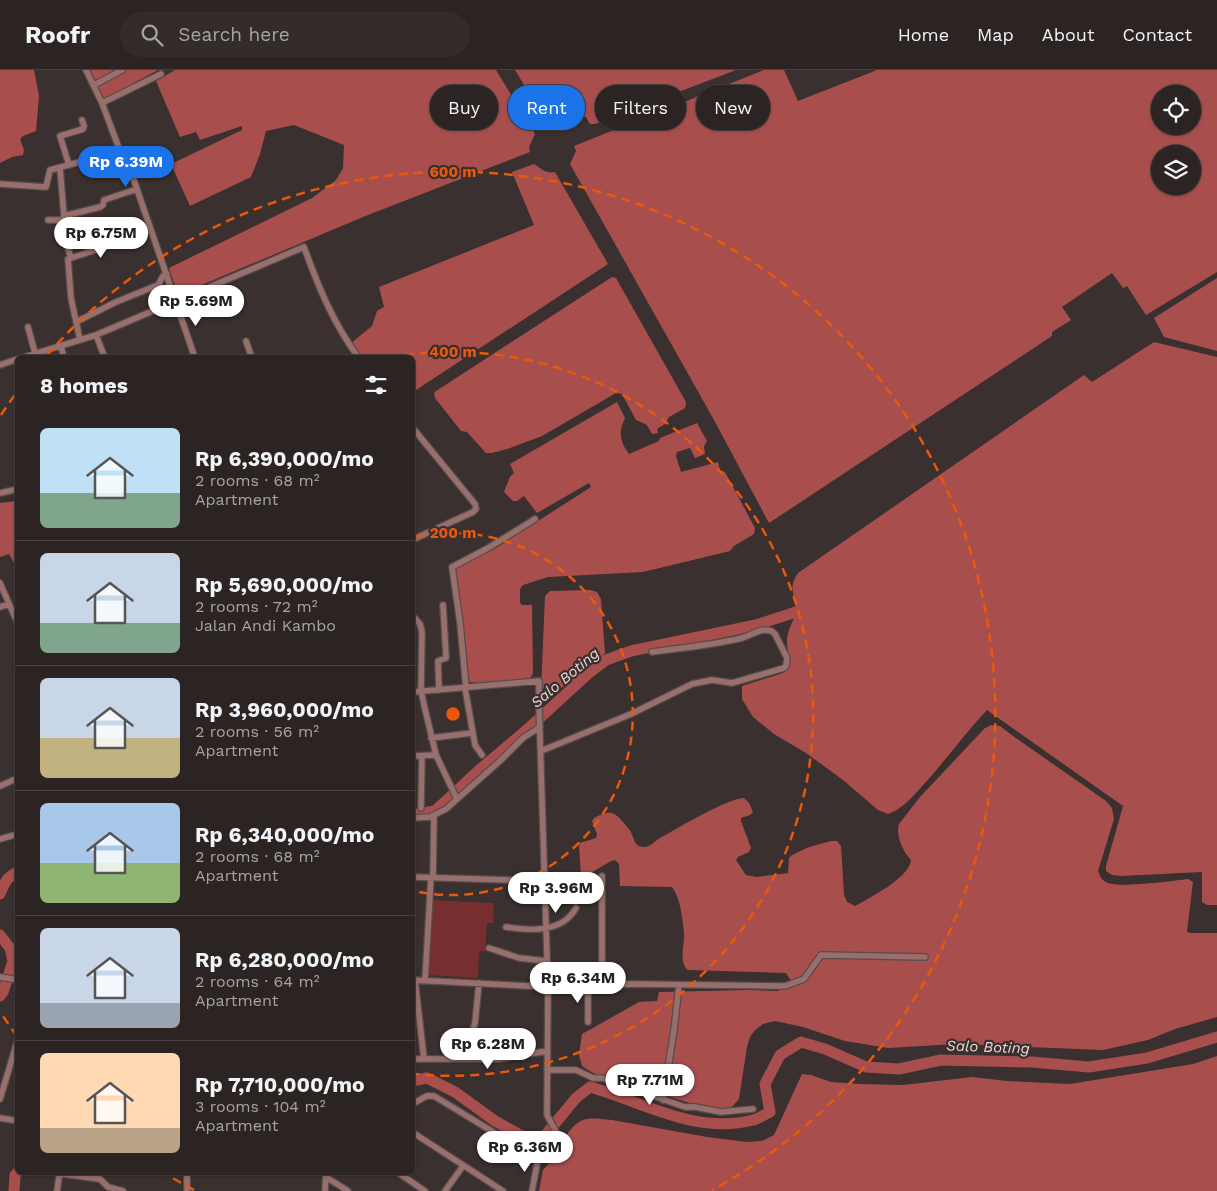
<!DOCTYPE html>
<html lang="en">
<head>
<meta charset="utf-8">
<style>
	:root { --surface:#2b2423; --page:#332c2b; --text:#f1f3f6; --muted:#a6a4a6; --line:#474141; --accent:#1a73e8 }
	body { margin:0; font-family:"Work Sans",sans-serif; background:var(--page); color:var(--text); height:100vh; display:flex; flex-direction:column; font-size:19px; white-space:nowrap }
	* { box-sizing:border-box; margin:0 }
	p { font-size:16px; color:var(--muted) }
	.icon { flex:none; width:28px; height:28px; fill:none; stroke:currentColor; stroke-width:2; stroke-linecap:round; stroke-linejoin:round }
	.map { position:relative; flex:1; overflow:hidden }
	.sheet { position:absolute; left:15px; top:285px; width:400px; height:820px; display:flex; flex-direction:column; background:var(--surface); border-radius:8px; box-shadow:0 1px 4px #0004,0 0 0 1px var(--line) }
	.sheet>* { flex:none }
	.hud { position:absolute; left:430px; top:15px; width:475px; height:45px; display:flex; gap:10px }
	.controls { position:absolute; left:1151px; top:15px; display:grid; gap:10px }
	.controls a { display:grid; place-items:center; width:50px; height:50px; border-radius:50%; background:var(--surface); box-shadow:0 1px 4px #0004,0 0 0 1px var(--line); font-size:25px }
	.price { position:absolute; translate:-50% -42px; padding:0 11px; border-radius:18px; background:#fff; color:#222; font-size:16px; line-height:32px; filter:drop-shadow(0 1px 2px #0008) }
	.price::after { content:''; position:absolute; left:50%; top:30px; width:15px; height:11px; margin-left:-8px; background:inherit; clip-path:polygon(0 0,100% 0,50% 100%) }
	.price.selected { background:var(--accent); color:#fff }
	ul { padding:0; list-style:none }
	li { display:flex; align-items:center; gap:15px; height:125px; padding:0 25px }
	li+li { border-top:1px solid var(--line) }
	li span { display:grid; place-items:center; flex:none; width:140px; height:100px; border-radius:8px; color:#555 }
	li>.icon { margin-inline-start:auto }
	span .icon { width:60px; height:60px; fill:#fffc; stroke-width:1 }
	li b { font-size:21px }
	h2 { display:flex; justify-content:space-between; align-items:center; height:60px; padding:0 25px; font-size:21px }
	.tag { padding:0 18px; border-radius:22px; background:var(--surface); box-shadow:0 1px 4px #0004,0 0 0 1px var(--line); font-size:18px; line-height:45px }
	.tag.selected { background:var(--accent); color:#fff }
	header { display:flex; align-items:center; gap:30px; box-sizing:border-box; height:70px; padding:0 25px; background:var(--surface); border-bottom:1px solid var(--line) }
	header strong { font-size:24px }
	nav { display:flex; gap:28px; margin-inline-start:auto; font-size:18px }
	.search { width:350px; height:45px; background:var(--page); display:flex; align-items:center; gap:12px; box-sizing:border-box; padding:0 18px; border-radius:28px; color:var(--muted); font-size:19px }
	.map>svg:first-child { display:block }
	.green { fill:#762e2f }
	.water { fill:#a84f4e; fill-rule:evenodd }
	.lines { fill:none; stroke-linecap:round; stroke-linejoin:round }
	.river { stroke:#a84f4e; stroke-width:11 }
	.minor-casing { stroke:#554c4b; stroke-width:8 }
	.minor { stroke:#986f6c; stroke-width:5.5 }
	.ring { fill:none; stroke:#e8590c; stroke-width:2.5; stroke-dasharray:9 6 }
	.labels { text-anchor:middle; stroke-width:4.5; stroke-linejoin:round; paint-order:stroke }
	.water-label { font-size:15px; font-style:italic; fill:#f0d6d4; stroke:#39302f }
	.centre { fill:#e8590c; stroke:#39302f; stroke-width:2.5 }
	.ring-label { font-size:15px; text-anchor:middle; font-weight:bold; fill:#e8590c; stroke:#39302f; stroke-width:4.5; stroke-linejoin:round; paint-order:stroke }
</style>
</head>
<body>
<header>
<strong>Roofr</strong>
<div class="search"><svg class="icon" aria-label="search" viewBox="0 0 24 24"><circle cx="10" cy="10" r="6"/><path d="M15 15l6 6"/></svg>Search here</div>
<nav><a>Home</a><a>Map</a><a>About</a><a>Contact</a></nav>
</header>
<div class="map">
<svg width="1217" height="1121" viewBox="0 0 1217 1121">
	<rect width="100%" height="100%" fill="#39302f"/>
	<path class="green" d="M430 830 494 833 493 853H487L485 881H479L478 908 427 905Z"/>
	<path class="water" d="M0 0H34L39 26 36 61 23 66 20 69 24 80 23 85 12 87 0 93Z
		M89 0H158L104 29Z
		M175 0H496L535 64 529 77 530 82 363 147 178 225 169 198 312 128 336 110 343 98 344 75 294 55 266 61 260 84 251 107 190 136 171 94 242 60V56L200 70 196 62 180 67 156 11Z
		M515 0H736L595 54H590L586 47 579 45 558 55 549 56Z
		M764 0H784L798 31 877 0H1217V202L1146 245 1127 216 1123 218 1112 203 1062 237 1071 250 1052 262V266L769 453 714 350 570 94 576 81 574 76ZM1160 24H1192V56H1160ZM1160 84H1192V116H1160Z
		M534 94C541 99 547 104 555 102L608 194 413 322 412 288 361 287 350 274 372 256 377 241 384 237 379 217 534 155 512 102Z
		M612 207 616 208 686 332 685 338 669 347 665 354 657 359 658 363 652 364 647 355 636 350 622 324 616 323 542 366 507 379 492 383H486L467 362 461 361 435 328 434 323 436 321Z
		M1217 208V281L1164 267 1154 248Z
		M1154 272 1217 287V835H1207L1202 832V802L1121 806 1112 805 1106 801V796L1123 736 987 640C965 663 946 690 924 714 914 725 903 739 888 744L878 740 843 710 806 683 774 664 753 647 742 629V616L783 603C794 594 786 581 787 570 787 561 793 553 795 544 798 527 786 520 798 503L1084 305 1092 312Z
		M617 332 625 348C618 362 620 372 629 384L659 371 660 368 697 353 707 371 704 376 705 384 695 388 690 378 677 382 676 386 681 402 718 392 720 400 725 402 755 458 754 464 734 476 730 481 643 502 548 507 523 515 520 519V533L522 535H532L533 603 531 607 527 610 478 613 469 612 467 609 454 503 455 499 499 476 591 417 589 413 537 443 524 426 517 431H513L504 422 510 407 514 403 510 394Z
		M17 431H18L17 498 9 484 0 487V433Z
		M590 520 597 522 601 529 605 583C591 597 576 610 559 619L556 614 541 619 545 526 550 521Z
		M991 655 1000 656 1013 666 1106 731 1112 738 1114 749 1098 801C1100 806 1102 811 1108 813 1120 818 1172 811 1188 809L1193 812 1187 861 1189 863H1217V947L1175 959 1148 970 1103 980 956 974 888 978 845 971 803 957 775 951 763 954 755 960 750 967 747 977 739 1029 731 1038 726 1039 693 1034 593 1003 582 996 579 985 582 964 639 932 657 931 659 922 748 920 777 921 794 915 786 903 688 900C678 892 685 874 684 862 682 848 681 829 672 817L620 816 619 794 615 790 611 791 584 807 581 806 579 776 580 773 596 768 597 764 592 751 594 748C608 741 613 740 623 752 626 756 631 760 632 765 635 771 635 777 644 777 650 777 655 771 660 768 678 758 726 729 744 728L749 733 753 742 750 745 741 748V751L751 778 749 782 738 787 736 790 746 805 757 807 788 803 789 788 792 785 809 777 831 771H837L841 776 844 825 847 832 855 836C871 827 909 808 911 790 904 783 895 765 899 754L920 727 985 658Z
		M1217 986V1121H539L543 1100 566 1075 564 1069C579 1046 585 1047 612 1050L707 1067 747 1072 762 1071 774 1065 802 1004 811 1005 831 1012 860 1014 903 1015 972 1007 1007 1011 1070 1014 1193 994Z"/>
	<g class="lines">
		<path class="river" d="M412 745 435 741 477 702 530 657 590 602 606 590 631 581 756 555 796 542
			M0 824C4 814 7 806 18 802
			M0 865 10 878 13 891 3 922 0 926
			M412 1011 427 1008 455 1022 495 1051 531 1071 543 1068 576 1028 590 1017C643 1032 695 1065 753 1050 758 1049 764 1045 770 1042L765 1014 780 985 801 972 825 979 866 997 899 999 941 990 1032 992 1089 997 1147 988 1217 967
			M14 1121 15 1105 18 1102"/>
		<g class="minor-casing">
			<path id="minor" d="M86 0 102 33 120 81 129 96 195 288
				M94 15 122 0
				M102 33 161 4
				M69 95 60 66 83 59 84 56 82 50
				M60 98 64 146
				M0 114 46 117 50 100 120 81
				M48 150H64V146L100 137 103 135 104 130 137 119
				M64 150 69 165 68 168 65 169 71 188 68 189 71 228 80 270
				M71 188 126 170
				M76 252 116 232 158 215 163 206 167 204
				M28 257 35 283
				M96 265 105 288
				M246 271 252 288
				M61 276 64 288
				M21 288 96 265 304 177C318 216 334 255 359 288
				M0 295 18 289
				M412 357 475 434 476 439 473 442 412 470
				M0 423 18 419
				M0 513 18 554
				M0 537 9 534
				M412 545 420 554 422 562 421 621 425 639 436 685 457 729
				M465 618 475 675 482 685
				M466 618 460 553 452 497 488 478 535 449
				M439 620 438 591 446 588V585L443 535
				M412 622 539 611V636L548 917 547 1045 561 1071C556 1079 546 1088 536 1088L434 1026H427L412 1034
				M431 668 472 663
				M541 681 631 644 692 614 712 610 732 613 784 598 786 596 787 588 775 564C767 554 752 565 742 568 713 575 682 578 652 582
				M412 686 436 685
				M0 716 18 708
				M421 738 422 686
				M412 748 430 747 446 739 501 690 523 668 540 657
				M0 769 18 764
				M602 806V916
				M412 807 571 812
				M433 808 434 746
				M506 857C530 861 562 863 576 838
				M489 878 519 888 546 891
				M0 907 18 910
				M412 910 548 917 632 914 785 916 804 909 821 885 925 887
				M425 911 431 808
				M588 952V916
				M412 989H424L415 910
				M424 989H499L547 981
				M464 989 475 953 479 913
				M547 1000H576L593 1008H602L685 1037H695L721 1042 753 1039
				M0 1029 18 969
				M663 1030 674 960 679 915
				M0 1048 18 1051
				M412 1062 503 1121
				M397 1102 425 1121
				M326 1107 348 1121
				M57 1121 59 1107 62 1104 100 1109 108 1117 123 1121
				M187 1121V1102
				M325 1121 326 1102
				M445 1121 463 1096
				M532 1121 538 1089"/>
		</g>
		<use href="#minor" class="minor"/>
	</g>
	<g class="ring">
		<path d="M414 467A181 181 0 1 1 414 821"/>
		<path d="M390 287A362 362 0 1 1 415 1004"/>
		<path d="M194 1120A542 542 0 0 1 166 1104M17 966A542 542 0 0 1 1 943M1 345A542 542 0 0 1 17 322M47 285A542 542 0 1 1 712 1120"/>
	</g>
	<g class="labels">
		<g class="water-label">
			<text transform="translate(565 608) rotate(-40)" y="5">Salo Boting</text>
			<text transform="translate(988 977) rotate(2)" y="5">Salo Boting</text>
		</g>
	</g>
	<circle cx="453" cy="644" r="8" class="centre"/>
	<g class="ring-label">
		<text x="453" y="107">600 m</text>
		<text x="453" y="287">400 m</text>
		<text x="453" y="468">200 m</text>
	</g>
</svg>
<div class="controls">
<a><svg class="icon" aria-label="locate" viewBox="0 0 24 24"><circle cx="12" cy="12" r="6"/><path d="M12 2v4M12 18v4M2 12h4M18 12h4"/></svg></a>
<a><svg class="icon" aria-label="layers" viewBox="0 0 24 24"><path d="M12 4l9 5-9 5-9-5zM3 14l9 5 9-5"/></svg></a>
</div>
<b class="price selected" style="left:126px;top:118px">Rp 6.39M</b>
<b class="price" style="left:101px;top:189px">Rp 6.75M</b>
<b class="price" style="left:196px;top:257px">Rp 5.69M</b>
<b class="price" style="left:556px;top:844px">Rp 3.96M</b>
<b class="price" style="left:578px;top:934px">Rp 6.34M</b>
<b class="price" style="left:488px;top:1000px">Rp 6.28M</b>
<b class="price" style="left:650px;top:1036px">Rp 7.71M</b>
<b class="price" style="left:525px;top:1103px">Rp 6.36M</b>
<div class="hud">
<a class="tag">Buy</a>
<a class="tag selected">Rent</a>
<a class="tag">Filters</a>
<a class="tag">New</a>
</div>
<section class="sheet">
<h2>8 homes<svg class="icon" aria-label="filters" viewBox="0 0 24 24"><path d="M4 7h16M4 17h16"/><circle cx="9" cy="7" r="2"/><circle cx="15" cy="17" r="2"/></svg></h2>
<ul>
<li><span style="background:linear-gradient(#bfe0f5 65%,#7fa58c 0)"><svg class="icon" aria-label="home" viewBox="0 0 24 24"><path d="M3 11l9-7 9 7M6 9v11h12V9"/></svg></span><div><b>Rp 6,390,000/mo</b><p>2 rooms · 68 m²</p><p>Apartment</p></div></li>
<li><span style="background:linear-gradient(#c9d6e8 70%,#7fa58c 0)"><svg class="icon" aria-label="home" viewBox="0 0 24 24"><path d="M3 11l9-7 9 7M6 9v11h12V9"/></svg></span><div><b>Rp 5,690,000/mo</b><p>2 rooms · 72 m²</p><p>Jalan Andi Kambo</p></div></li>
<li><span style="background:linear-gradient(#c9d6e8 60%,#c2b280 0)"><svg class="icon" aria-label="home" viewBox="0 0 24 24"><path d="M3 11l9-7 9 7M6 9v11h12V9"/></svg></span><div><b>Rp 3,960,000/mo</b><p>2 rooms · 56 m²</p><p>Apartment</p></div></li>
<li><span style="background:linear-gradient(#a9c7e8 60%,#8fb573 0)"><svg class="icon" aria-label="home" viewBox="0 0 24 24"><path d="M3 11l9-7 9 7M6 9v11h12V9"/></svg></span><div><b>Rp 6,340,000/mo</b><p>2 rooms · 68 m²</p><p>Apartment</p></div></li>
<li><span style="background:linear-gradient(#c9d6e8 75%,#9aa5b1 0)"><svg class="icon" aria-label="home" viewBox="0 0 24 24"><path d="M3 11l9-7 9 7M6 9v11h12V9"/></svg></span><div><b>Rp 6,280,000/mo</b><p>2 rooms · 64 m²</p><p>Apartment</p></div></li>
<li><span style="background:linear-gradient(#ffd9b3 75%,#b9a48a 0)"><svg class="icon" aria-label="home" viewBox="0 0 24 24"><path d="M3 11l9-7 9 7M6 9v11h12V9"/></svg></span><div><b>Rp 7,710,000/mo</b><p>3 rooms · 104 m²</p><p>Apartment</p></div></li>
</ul>
</section>
</div>
</body>
</html>
